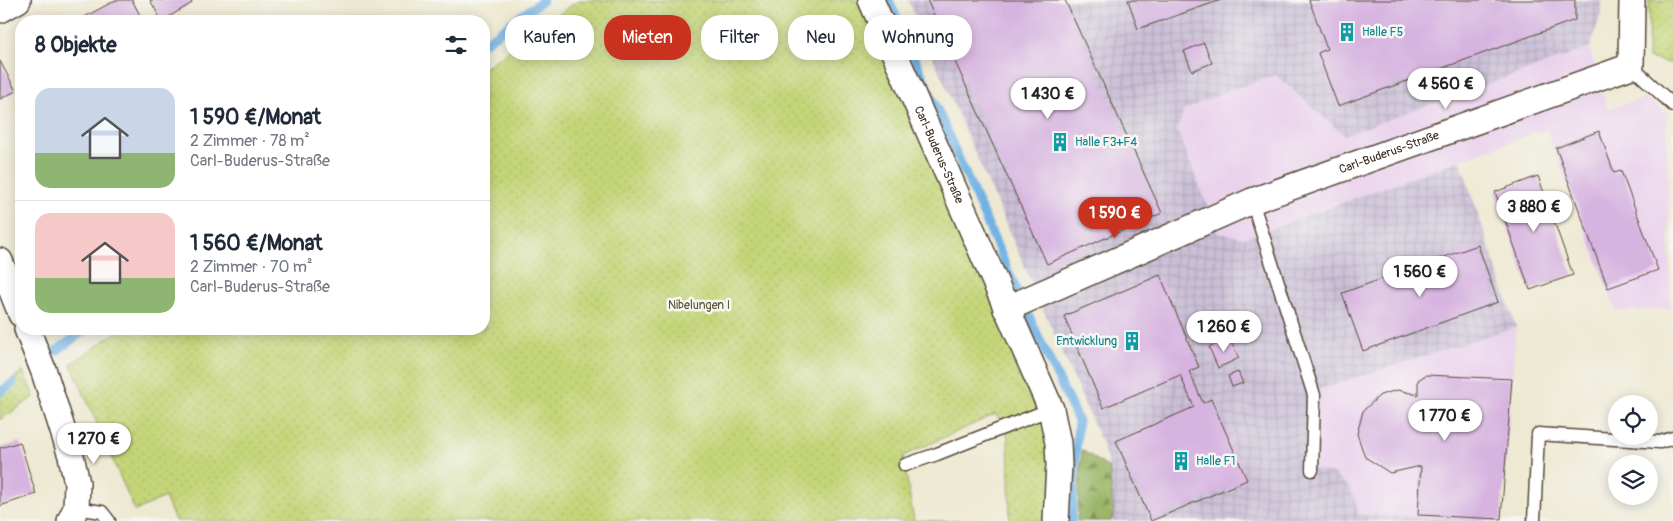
<!DOCTYPE html>
<html lang="de">
<head>
<meta charset="utf-8">
<style>
	:root { --surface:#fff; --page:#f6f6f7; --text:#1f2937; --muted:#747a83; --line:#e0e1e3; --accent:#c8321e }
	body { margin:0; font-family:Pangolin,sans-serif; background:var(--page); color:var(--text); height:100vh; display:flex; flex-direction:column; font-size:19px; white-space:nowrap }
	* { box-sizing:border-box; margin:0 }
	p { font-size:16px; color:var(--muted) }
	.icon { flex:none; width:28px; height:28px; fill:none; stroke:currentColor; stroke-width:2; stroke-linecap:round; stroke-linejoin:round }
	.map { position:relative; flex:1; overflow:hidden }
	.sheet { position:absolute; left:15px; top:15px; width:475px; height:320px; display:flex; flex-direction:column; background:var(--surface); border-radius:20px; box-shadow:0 2px 12px #0003 }
	.sheet>* { flex:none }
	.top-card { position:absolute; left:505px; top:15px; width:475px; height:45px; display:flex; gap:10px }
	.controls { position:absolute; left:1608px; top:395px; display:grid; gap:10px }
	.controls a { display:grid; place-items:center; width:50px; height:50px; border-radius:50%; background:var(--surface); box-shadow:0 2px 12px #0003; font-size:25px }
	.price { position:absolute; translate:-50% -42px; padding:0 11px; border-radius:18px; background:#fff; color:#222; font-size:16px; line-height:32px; filter:drop-shadow(0 1px 2px #0008) }
	.price::after { content:''; position:absolute; left:50%; top:30px; width:15px; height:11px; margin-left:-8px; background:inherit; clip-path:polygon(0 0,100% 0,50% 100%) }
	.price.on { background:var(--accent); color:#fff }
	ul { padding:0; list-style:none }
	li { display:flex; align-items:center; gap:15px; height:125px; padding:0 20px }
	li+li { border-top:1px solid var(--line) }
	li span { display:grid; place-items:center; flex:none; width:140px; height:100px; border-radius:15px; color:#555 }
	li>.icon { margin-inline-start:auto }
	span .icon { width:60px; height:60px; fill:#fffc; stroke-width:1 }
	li b { font-size:21px }
	h2 { display:flex; justify-content:space-between; align-items:center; height:60px; padding:0 20px; font-size:21px }
	.tag { padding:0 18px; border-radius:20px; background:var(--surface); box-shadow:0 2px 12px #0003; font-size:18px; line-height:45px }
	.tag.on { background:var(--accent); color:#fff }
	.map>svg:first-child { display:block }
	.built { fill:#ead1ec }
	.industrial { fill:url(#industrial-grid) }
	.grass { fill:url(#grass-dots); stroke:#80804b }
	.forest { fill:url(#forest-firs); stroke:#6b7043 }
	.lines { fill:none; stroke-linecap:round; stroke-linejoin:round }
	.stream { stroke:#71b2e5; stroke-width:9 }
	.building { fill:#d7b4e0 }
	.lane-casing { stroke:#564739; stroke-width:15 }
	.street-casing { stroke:#564739; stroke-width:28 }
	.lane { stroke:#fff; stroke-width:12 }
	.street { stroke:#fff; stroke-width:25 }
	.labels { text-anchor:middle; stroke-width:5; stroke-linejoin:round; paint-order:stroke }
	.culture-label { font-size:12px; fill:#0d838f; stroke:#f6f6f2; text-anchor:start }
	.street-label { font-size:12px; fill:#3b2a1e; stroke:#f6f6f2 }
	.park-label { font-size:12px; fill:#5d5534; stroke:#f6f6f2 }
</style>
</head>
<body>
<div class="map">
<svg width="1673" height="521" viewBox="0 0 1673 521">
	<defs>
		<pattern id="industrial-grid" width="8" height="8" patternUnits="userSpaceOnUse" patternTransform="scale(1.25)"><rect width="8" height="8" fill="#cabfd6"/><path d="M0 4h8M4 0v8" fill="none" stroke="#aea4b7"/></pattern>
		<pattern id="grass-dots" width="8" height="8" patternUnits="userSpaceOnUse" patternTransform="scale(1.25)"><rect width="8" height="8" fill="#c4d578"/><path d="M2 2h.1M6 6h.1" fill="none" stroke="#a9b767" stroke-width="1.8" stroke-linecap="round"/></pattern>
		<pattern id="forest-firs" width="22" height="20" patternUnits="userSpaceOnUse" patternTransform="scale(1.25)"><rect width="22" height="20" fill="#9bb668"/><path d="M5 1l3.5 6h-7zM16 11l3.5 6h-7z" fill="#809455"/></pattern>
	</defs>
	<rect width="100%" height="100%" fill="#f6f6f2"/>
	<filter id="ink" filterUnits="userSpaceOnUse"><feTurbulence type="fractalNoise" baseFrequency=".02" numOctaves="2"/><feDisplacementMap in="SourceGraphic" scale="10" xChannelSelector="R" yChannelSelector="G"/><feConvolveMatrix kernelMatrix="1 2 1 2 8 2 1 2 1" color-interpolation-filters="sRGB"/></filter>
	<filter id="wash" filterUnits="userSpaceOnUse"><feTurbulence type="fractalNoise" baseFrequency=".0096" numOctaves="4" result="noise"/><feDisplacementMap in="SourceGraphic" scale="20" xChannelSelector="R" yChannelSelector="G"/><feGaussianBlur stdDeviation="1.12" result="paint"/><feColorMatrix in="noise" values="0 0 0 0 0 0 0 0 0 0 0 0 0 0 0 0 0 1.4 0 .05"/><feComposite in="paint" operator="in"/></filter>
	<g filter="url(#wash)">
		<rect width="100%" height="100%" fill="#eee9d2"/>
		<path class="built" d="M1590 48 1607 109 1645 98 1666 112 1671 308 1616 311 1546 129 1245 238 1218 233 1177 130 1184 110 1227 91 1276 75 1344 135Z
			M1516 327 1501 519 1492 520 1358 515 1355 500 1349 487 1339 477 1312 469 1311 392Z"/>
		<path class="industrial" d="M908 0H1601V14L1590 48 1344 135 1276 75 1227 91 1184 110 1177 130 1218 233 1245 238 1460 160 1516 327 1311 392 1312 469 1332 473 1349 487 1355 500 1358 515 1492 520 1501 519V521H1111L1114 515 1109 468 1103 446Z"/>
		<path class="grass" d="M579 0H870L1047 408 1053 521H1010L1008 437 996 414 903 456 914 521H971H175L165 497 135 511 71 364 121 329H484V68Z
			M1649 0H1673V64L1648 58Z
			M23 371 34 397 0 420V388Z"/>
		<path class="forest" d="M1082 450 1109 468 1114 515 1111 521H1077Z"/>
		<g class="lines">
			<path class="stream" d="M889 0 1017 291
				M484 43 543 0
				M1027 312 1078 421 1071 521
				M56 351 87 329
				M0 392 13 383"/>
		</g>
		<g id="blocks">
			<path class="building" d="M116 0H132L143 21H80L79 20Z
				M150 0H190L192 3 162 21Z
				M927 0H1065L1162 213 1047 264Z
				M1128 0H1221L1138 29Z
				M1309 0H1575V20L1338 106 1318 53 1327 49Z
				M1204 43 1212 63 1192 71 1184 51Z
				M0 61 16 91 0 99Z
				M1599 131 1614 173 1621 171 1658 270 1608 288 1556 148Z
				M1538 176 1573 275 1530 290 1495 192Z
				M1478 245 1498 302 1363 351 1342 293Z
				M1160 275 1199 367 1189 371 1203 403 1211 399 1247 480 1151 521 1116 441 1194 407 1180 375 1103 408 1064 316Z
				M1229 338 1239 358 1218 368 1209 347Z
				M1238 372 1243 383 1232 387 1228 376Z
				M1426 375 1512 379 1501 519 1418 515 1421 466 1390 473 1365 457 1357 434 1363 411 1380 395 1398 390 1418 395V380Z
				M20 442 36 494 0 506V448Z"/>
		</g>
	</g>
	<g filter="url(#ink)">
		<use href="#blocks" fill-opacity="0" stroke="#564739" stroke-width="1"/>
		<g class="lines">
			<g class="lane-casing">
				<path id="lane" d="M1631 66 1673 105
					M1252 201 1314 395 1312 470
					M905 465 937 454 1051 409
					M76 508 102 512 109 521
					M1534 521 1538 434 1660 442 1673 438"/>
			</g>
			<g class="street-casing">
				<g id="street">
					<path id="s1" d="M871 0 1051 409 1058 443 1059 465 1056 521"/>
					<path d="M0 10 18 0"/>
					<path d="M0 261 21 314"/>
					<path id="s2" d="M1006 309 1252 201 1631 66 1632 0"/>
					<path d="M27 329 44 372 71 456 77 483 76 508 70 521"/>
				</g>
			</g>
			<use href="#lane" class="lane"/>
			<use href="#street" class="street"/>
		</g>
	</g>
	<defs>
		<g id="building-bare" transform="scale(1.5)"><path d="M-4-6H4V6H1V3H-1V6H-4ZM-2.5-4.3h1.7v1.8h-1.7ZM.8-4.3h1.7v1.8H.8ZM-2.5-1h1.7V.8h-1.7ZM.8-1h1.7V.8H.8Z" fill="#0f9aa8" stroke="#f6f6f2" stroke-width="2.5" paint-order="stroke"/></g>
	</defs>
	<g fill-rule="evenodd">
		<use href="#building-bare" x="1347" y="32"/>
		<use href="#building-bare" x="1060" y="142"/>
		<use href="#building-bare" x="1132" y="341"/>
		<use href="#building-bare" x="1181" y="461"/>
	</g>
	<g class="labels">
		<g class="culture-label">
			<text x="1362" y="36">Halle F5</text>
			<text x="1075" y="146">Halle F3+F4</text>
			<text x="1117" y="345" text-anchor="end">Entwicklung</text>
			<text x="1196" y="465">Halle F1</text>
		</g>
		<g class="street-label">
			<text dy="4" stroke="none"><textPath href="#s2" startOffset="414">Carl-Buderus-Straße</textPath></text>
			<text dy="4" stroke="none"><textPath href="#s1" startOffset="169">Carl-Buderus-Straße</textPath></text>
		</g>
		<g class="park-label">
			<text x="699" y="309">Nibelungen I</text>
		</g>
	</g>
</svg>
<div class="controls">
<a><svg class="icon" aria-label="locate" viewBox="0 0 24 24"><circle cx="12" cy="12" r="6"/><path d="M12 2v4M12 18v4M2 12h4M18 12h4"/></svg></a>
<a><svg class="icon" aria-label="layers" viewBox="0 0 24 24"><path d="M12 4l9 5-9 5-9-5zM3 14l9 5 9-5"/></svg></a>
</div>
<b class="price" style="left:1446px;top:110px">4 560 €</b>
<b class="price" style="left:1048px;top:120px">1 430 €</b>
<b class="price" style="left:1534px;top:233px">3 880 €</b>
<b class="price on" style="left:1115px;top:239px">1 590 €</b>
<b class="price" style="left:1420px;top:298px">1 560 €</b>
<b class="price" style="left:1224px;top:353px">1 260 €</b>
<b class="price" style="left:1445px;top:442px">1 770 €</b>
<b class="price" style="left:94px;top:465px">1 270 €</b>
<div class="top-card">
<a class="tag">Kaufen</a>
<a class="tag on">Mieten</a>
<a class="tag">Filter</a>
<a class="tag">Neu</a>
<a class="tag">Wohnung</a>
</div>
<section class="sheet">
<h2>8 Objekte<svg class="icon" aria-label="filters" viewBox="0 0 24 24"><path d="M4 7h16M4 17h16"/><circle cx="9" cy="7" r="2"/><circle cx="15" cy="17" r="2"/></svg></h2>
<ul>
<li><span style="background:linear-gradient(#c9d6e8 65%,#8fb573 0)"><svg class="icon" aria-label="home" viewBox="0 0 24 24"><path d="M3 11l9-7 9 7M6 9v11h12V9"/></svg></span><div><b>1 590 €/Monat</b><p>2 Zimmer · 78 m²</p><p>Carl-Buderus-Straße</p></div></li>
<li><span style="background:linear-gradient(#f6c9c9 65%,#8fb573 0)"><svg class="icon" aria-label="home" viewBox="0 0 24 24"><path d="M3 11l9-7 9 7M6 9v11h12V9"/></svg></span><div><b>1 560 €/Monat</b><p>2 Zimmer · 70 m²</p><p>Carl-Buderus-Straße</p></div></li>
</ul>
</section>
</div>
</body>
</html>
